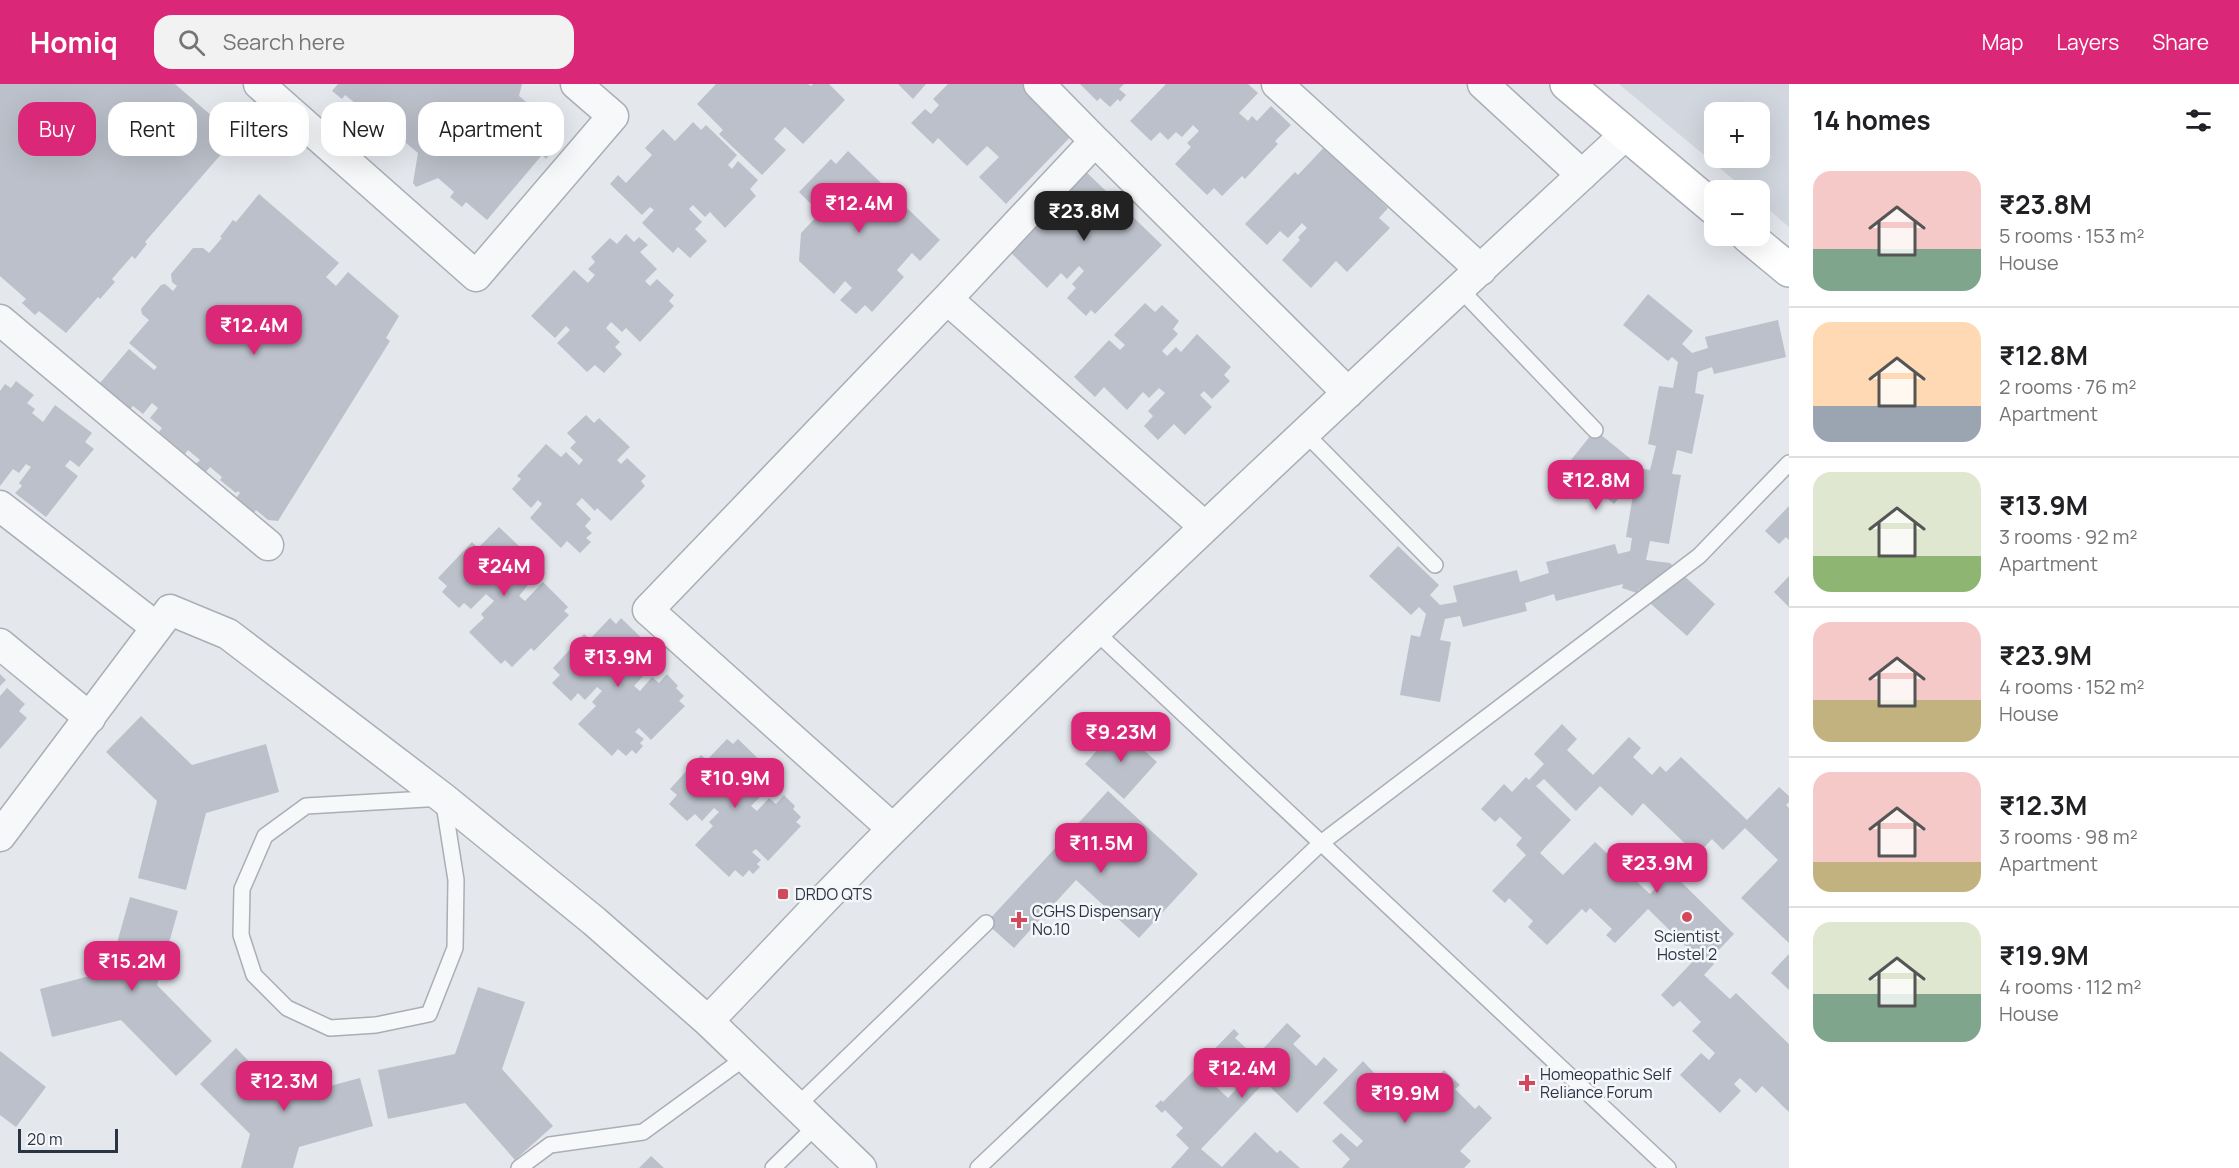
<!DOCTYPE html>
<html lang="en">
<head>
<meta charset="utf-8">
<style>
	:root { --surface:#fff; --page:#f2f2f2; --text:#202124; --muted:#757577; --line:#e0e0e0; --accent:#db2777 }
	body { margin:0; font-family:Manrope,sans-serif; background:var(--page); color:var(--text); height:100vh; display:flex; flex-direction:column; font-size:22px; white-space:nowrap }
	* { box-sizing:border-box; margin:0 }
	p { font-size:20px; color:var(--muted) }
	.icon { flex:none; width:33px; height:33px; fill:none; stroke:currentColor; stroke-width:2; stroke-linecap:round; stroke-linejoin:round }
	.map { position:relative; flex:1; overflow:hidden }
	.panel { display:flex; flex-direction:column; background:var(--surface); width:450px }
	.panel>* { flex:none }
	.banner { position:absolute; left:18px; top:18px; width:570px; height:54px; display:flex; gap:12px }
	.fabs { position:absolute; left:1704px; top:18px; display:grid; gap:12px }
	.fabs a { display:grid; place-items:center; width:66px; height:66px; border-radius:12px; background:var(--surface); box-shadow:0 6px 24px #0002; font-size:30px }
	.scale { position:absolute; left:18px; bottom:15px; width:100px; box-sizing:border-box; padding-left:6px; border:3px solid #2b3445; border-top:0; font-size:16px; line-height:21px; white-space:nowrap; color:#2b3445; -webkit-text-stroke:4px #f4f6f9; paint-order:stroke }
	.price { position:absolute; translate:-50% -51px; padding:0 14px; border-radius:12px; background:var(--accent); color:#fff; font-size:20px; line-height:39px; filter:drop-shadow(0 2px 3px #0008) }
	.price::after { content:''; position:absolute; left:50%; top:36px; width:18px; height:14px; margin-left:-9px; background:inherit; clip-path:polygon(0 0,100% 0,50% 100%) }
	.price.current { background:#222; color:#fff }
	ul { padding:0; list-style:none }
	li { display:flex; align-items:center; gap:18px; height:150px; padding:0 24px }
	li+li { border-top:2px solid var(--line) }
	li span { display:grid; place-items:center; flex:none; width:168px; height:120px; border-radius:18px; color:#555 }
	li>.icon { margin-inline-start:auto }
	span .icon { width:72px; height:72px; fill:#fffc; stroke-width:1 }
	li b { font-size:26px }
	h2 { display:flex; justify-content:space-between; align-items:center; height:72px; padding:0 24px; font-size:26px }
	.tag { padding:0 21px; border-radius:18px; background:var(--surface); box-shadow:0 6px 24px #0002; font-size:21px; line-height:54px }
	.tag.current { background:var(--accent); color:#fff }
	header { display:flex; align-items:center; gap:36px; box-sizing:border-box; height:84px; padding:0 30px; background:var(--accent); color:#fff }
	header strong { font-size:28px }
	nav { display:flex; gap:33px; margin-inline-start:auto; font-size:21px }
	.search { width:420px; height:54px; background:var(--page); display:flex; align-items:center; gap:15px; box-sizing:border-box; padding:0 21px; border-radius:18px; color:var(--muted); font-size:22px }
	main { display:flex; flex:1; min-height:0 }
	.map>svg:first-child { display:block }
	.built { fill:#d2d6de; fill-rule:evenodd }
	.building { fill:#bbc0ca }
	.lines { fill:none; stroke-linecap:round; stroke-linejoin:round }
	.lane-casing { stroke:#a9aeb7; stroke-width:18 }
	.street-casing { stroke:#a9aeb7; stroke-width:33 }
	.secondary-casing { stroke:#a9aeb7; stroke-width:36 }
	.lane { stroke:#f7f8fa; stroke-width:15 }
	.street { stroke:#f7f8fa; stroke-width:30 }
	.secondary { stroke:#fff; stroke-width:33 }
	.poi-dot { fill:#d1495b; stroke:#f4f6f9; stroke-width:2 }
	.labels { text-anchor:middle; stroke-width:5; stroke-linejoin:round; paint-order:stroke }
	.poi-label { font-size:16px; fill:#2b3445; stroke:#f4f6f9; text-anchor:start }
</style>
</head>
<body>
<header>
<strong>Homiq</strong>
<div class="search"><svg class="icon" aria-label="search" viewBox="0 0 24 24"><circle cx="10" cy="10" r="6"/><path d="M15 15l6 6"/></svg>Search here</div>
<nav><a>Map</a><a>Layers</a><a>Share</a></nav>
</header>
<main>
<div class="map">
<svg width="1789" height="1084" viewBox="0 0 1789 1084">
	<rect width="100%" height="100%" fill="#e4e7ec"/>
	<path class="built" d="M1619 0H1789V143L1760 118V106H1746ZM1714 28H1760V74H1714Z"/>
	<path class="building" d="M0 0H175L236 53 145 158 147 160 135 175 132 172 112 195 115 198 100 215 98 213 66 249 39 227 35 231 22 219 26 215 0 192Z
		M338 0H522L519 12 530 21 533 19 541 26 539 29 562 48 551 61 555 65 546 75 542 71 487 136 466 118 462 123 450 113 454 108 438 94 416 103 413 99 418 69 382 39 360 48 355 19 345 11 342 15 332 7Z
		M716 0H808L811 2 813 0H829L845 16 803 60 785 43 774 55 786 66 762 91 719 50 723 46 697 20Z
		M898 0H926L913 15Z
		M948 0H1025L1075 48 1006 120 979 93 999 73 987 62 967 82 938 54 933 60 911 39 925 25 931 30 939 21 933 15Z
		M1080 0H1124L1119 5 1126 11 1120 18 1118 15 1110 23 1100 14 1097 17Z
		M1166 0H1248L1258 9 1239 29 1248 37 1252 32 1257 37 1271 22 1291 41 1275 57 1278 60 1245 95 1242 92 1222 112 1214 104 1207 111 1175 80 1191 63 1187 59 1199 47 1193 41 1182 53 1176 48 1168 56 1160 48 1151 57 1130 37Z
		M693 38 701 46 706 41 737 71 728 81 732 85 738 77 758 96 750 105 756 112 725 144 710 128 705 133 693 121 689 125 702 138 695 145 707 157 690 174 678 163 673 169 642 139 654 126 650 123 642 131 610 100 618 91 626 99 652 71 645 64 663 45 675 57Z
		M1331 56 1357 81 1350 88 1388 124 1379 134 1390 144 1347 188 1336 177 1311 204 1282 176 1300 156 1298 153 1307 144 1302 139 1288 154 1280 147 1267 161 1245 140 1295 88 1298 91Z
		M848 67 940 156 920 177 912 169 897 186 904 193 872 228 865 221 856 230 840 216 852 204 845 197 834 210 799 177 801 149 820 129 799 108 831 75 836 80Z
		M1080 82 1162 161 1095 230 1091 226 1086 232 1067 214 1076 204 1072 200 1084 187 1079 182 1067 195 1061 189 1047 204 1004 162Z
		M259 110 339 179 326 193 336 202 348 188 399 232 386 254 390 257 278 437 268 436 256 426 254 429 236 414 240 409 238 407 236 409 220 396 222 393 210 383 206 388 196 380 200 376 188 366 185 370 159 348 162 344 150 334 158 324 152 319 143 330 133 322 126 330 108 315 112 310 100 299 129 265 154 286 157 283 129 259 149 236 142 230 141 225 161 201 165 200 173 207 177 202 172 198 171 190 193 164H203L209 169 222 154 220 153 233 136 236 138Z
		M626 150 634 158 639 153 648 161 640 168 657 185 645 197 650 202 657 195 674 211 669 217 674 222 640 258 626 244 622 248 611 238 606 244 620 258 615 263 622 270 604 289 595 281 587 288 557 259 570 246 566 242 555 254 531 232 574 186 588 199 595 191 588 185 595 178 591 173 610 154 617 160Z
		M1648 210 1693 247 1682 260 1692 269 1708 264 1705 253 1778 236 1786 273 1714 290 1712 283 1698 288 1695 309 1704 311 1692 370 1677 366 1672 390 1681 391 1669 460 1650 457 1646 476 1670 479 1715 520 1687 552 1642 512 1645 508 1639 505 1637 509 1622 504 1623 500 1556 517 1554 510 1525 519 1527 527 1463 543 1460 532 1445 535 1440 556 1451 558 1440 618 1400 611 1411 551 1420 553 1426 530 1419 523 1411 531 1369 492 1398 462 1439 501 1430 511 1440 521 1457 518 1453 502 1517 486 1520 498 1549 489 1546 478 1615 460 1618 470 1630 467 1632 454 1626 453 1636 393 1614 420 1567 381 1595 346 1643 385 1650 386 1656 362 1648 360 1659 302 1673 304 1678 278 1672 273 1668 277 1623 241Z
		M1145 219 1155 228 1162 221 1179 237 1173 245 1178 250 1162 267 1167 272 1176 263 1181 268 1197 250 1231 283 1224 291 1230 297 1212 315 1204 307 1200 311 1212 323 1185 351 1174 340 1158 356 1144 342 1153 332 1148 327 1165 309 1159 304 1149 314 1143 308 1127 326 1104 303 1095 313 1074 293 1109 256 1120 266 1125 261 1114 251Z
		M16 297 34 311 27 319 35 325 32 329 43 338 55 321 92 349 85 358 94 365 79 383 70 376 65 382 78 392 46 433 15 409 22 402 19 399 31 383 26 380 19 389 13 385 0 402V307L5 300 11 304Z
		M586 331 594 339 599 334 630 363 617 376 621 380 627 374 646 392 641 397 645 402 611 437 597 424 595 427 582 414 576 420 591 435 585 442 592 449 586 454 591 458 580 469 567 457 561 464 530 434 542 420 538 416 531 424 512 405 521 395 517 392 546 360 561 373 566 368 579 381 583 376 570 364 576 358 567 349Z
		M1789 422V456L1786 453 1779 460 1765 447Z
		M499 443 542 484 519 512 525 517 543 498 568 523 564 527 569 531 534 567 531 564 512 583 505 576 501 580 469 548 484 534 481 530 494 517 486 510 471 525 464 519 459 524 442 508 447 502 438 494 472 458 478 464Z
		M1789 492V523L1774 508Z
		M610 534 616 540 621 534 656 568 639 587 644 591 634 602 640 607 652 593 659 599 667 590 678 602 676 604 684 612 679 617 685 622 651 656 639 644 635 648 644 655 640 659 643 662 636 670 632 666 626 672 618 665 612 672 578 640 596 622 592 618 602 607 597 603 585 616 578 609 571 617 552 599 560 591 553 584 584 550 590 555Z
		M0 590 6 596 0 602Z
		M7 604 25 620 19 627 27 634 0 665V612Z
		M141 632 192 681 266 660 279 708 206 729 186 806 138 794 157 717 106 668Z
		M1562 640 1577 655 1567 666 1593 691 1629 653 1641 664 1633 673 1652 691 1660 682 1666 688 1681 673 1747 736 1779 703 1789 712V718L1786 721 1789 724V859L1741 814 1778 776 1745 744 1723 766 1712 755 1697 771 1643 719 1632 732 1600 702 1576 727 1544 695 1536 702 1571 736 1540 769 1563 791 1595 758 1650 810 1671 788 1734 850 1710 875 1714 880 1704 891 1730 915 1736 909 1789 960V1028L1762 1002 1756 1009 1740 994 1734 1000 1741 1007 1720 1029 1680 991 1701 969 1709 976 1715 969 1692 947 1701 938 1680 917 1673 923 1661 911 1697 873 1648 825 1615 859 1606 851 1612 845 1590 824 1586 829 1582 825 1547 861 1528 843 1533 837 1509 814 1505 819 1492 807 1526 771 1516 761 1522 754 1500 733 1495 738 1481 725 1504 700 1512 708 1526 693 1529 696 1544 680 1534 670Z
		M1118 643 1157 678 1124 715 1085 680Z
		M727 655 733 660 738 655 773 689 756 708 761 712 751 722 757 727 769 714 776 720 784 711 795 722 793 725 801 733 796 738 801 742 768 777 756 765 752 768 761 776 757 780 760 783 753 790 749 786 743 793 735 786 729 793 695 761 713 742 709 738 719 728 714 724 702 737 695 730 687 737 669 720 677 711 670 705 701 671 707 676Z
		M1108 707 1198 790 1139 854 1076 796 1014 864 986 839Z
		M130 813 178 827 157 901 212 957 176 992 121 936 52 953 40 905 109 887Z
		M1789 870V906L1771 889Z
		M478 903 525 918 502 985 553 1042 515 1076 465 1019 388 1035 378 986 455 970Z
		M1287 939 1301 952 1293 960 1316 982 1324 973 1338 986 1297 1029 1265 998 1201 1065 1222 1083 1255 1048 1277 1069 1280 1066 1300 1084H1171L1189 1064 1176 1051 1183 1044 1165 1026 1162 1029 1155 1022 1161 1016 1163 1018 1234 945 1239 950 1235 954 1246 964 1212 999 1228 1014 1253 987 1247 982Z
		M236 964 285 1014 360 994 373 1042 299 1063 293 1084H241L250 1050 200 1000Z
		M0 967 46 1003 16 1043 0 1031Z
		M1363 977 1377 992 1373 996 1393 1015 1397 1011 1410 1022 1444 986 1460 1001 1455 1005 1475 1025 1479 1021 1492 1034 1460 1067 1471 1077 1464 1084H1342L1350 1075 1332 1057 1341 1049 1357 1063 1363 1057 1323 1019Z
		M651 1072 664 1084H639Z"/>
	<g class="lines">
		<g class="lane-casing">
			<path id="lane" d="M1460 205 1595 346
				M1305 349 1435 481
				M1096 548 1668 1084
				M443 714 456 796 455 864 429 930 376 941 330 944 287 924 254 891 241 851 242 805 265 752 306 722Z
				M797 1022 986 839
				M519 1084 550 1061 643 1048 746 973
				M773 1084 817 1041
				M978 1084 1321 759 1699 472 1789 379"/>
		</g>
		<g class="street-casing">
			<path id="street" d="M259 0 476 192 613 32 576 0
				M1277 0 1481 186
				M1483 0 1582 91
				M1095 57 1348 309
				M947 215 1095 57 1039 0
				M0 236 268 461
				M0 422 156 543
				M0 560 90 634
				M893 745 648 526 947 215 1205 443
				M0 752 170 526 228 550 443 714 594 837 708 937 861 1084
				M708 937C770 873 831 806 895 743 1133 507 1380 278 1626 50"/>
		</g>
		<g class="secondary-casing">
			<path id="secondary" d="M1567 0 1714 124
				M1748 152 1789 186"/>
		</g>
		<use href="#lane" class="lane"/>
		<use href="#street" class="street"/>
		<use href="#secondary" class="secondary"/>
	</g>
	<g class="poi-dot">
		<rect x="777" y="804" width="12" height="12" rx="3"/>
		<circle cx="1687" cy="833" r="6"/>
		<path d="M1016 827h6v6h6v6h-6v6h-6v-6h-6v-6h6z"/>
		<path d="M1524 990h6v6h6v6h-6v6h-6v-6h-6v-6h6z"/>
	</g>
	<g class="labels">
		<g class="poi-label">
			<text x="795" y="816">DRDO QTS</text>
			<text x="1032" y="833">CGHS Dispensary<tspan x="1032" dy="18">No.10</tspan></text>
			<text x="1687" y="858" text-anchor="middle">Scientist<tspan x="1687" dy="18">Hostel 2</tspan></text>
			<text x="1540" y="996">Homeopathic Self<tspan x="1540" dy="18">Reliance Forum</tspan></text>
		</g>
	</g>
</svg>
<div class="fabs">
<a>+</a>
<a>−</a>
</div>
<div class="scale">20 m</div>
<b class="price" style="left:859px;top:150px">₹12.4M</b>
<b class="price current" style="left:1084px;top:158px">₹23.8M</b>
<b class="price" style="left:254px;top:272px">₹12.4M</b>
<b class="price" style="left:1596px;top:427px">₹12.8M</b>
<b class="price" style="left:504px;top:513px">₹24M</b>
<b class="price" style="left:618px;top:604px">₹13.9M</b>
<b class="price" style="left:1121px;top:679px">₹9.23M</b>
<b class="price" style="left:735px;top:725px">₹10.9M</b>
<b class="price" style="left:1101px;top:790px">₹11.5M</b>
<b class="price" style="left:1657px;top:810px">₹23.9M</b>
<b class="price" style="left:132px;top:908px">₹15.2M</b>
<b class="price" style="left:1242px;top:1015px">₹12.4M</b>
<b class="price" style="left:284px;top:1028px">₹12.3M</b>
<b class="price" style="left:1405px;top:1040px">₹19.9M</b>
<div class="banner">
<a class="tag current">Buy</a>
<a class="tag">Rent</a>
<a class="tag">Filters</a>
<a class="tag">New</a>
<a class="tag">Apartment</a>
</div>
</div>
<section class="panel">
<h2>14 homes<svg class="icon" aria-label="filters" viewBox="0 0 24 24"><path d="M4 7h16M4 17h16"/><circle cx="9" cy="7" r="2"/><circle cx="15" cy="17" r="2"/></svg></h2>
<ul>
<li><span style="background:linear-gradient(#f6c9c9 65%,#7fa58c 0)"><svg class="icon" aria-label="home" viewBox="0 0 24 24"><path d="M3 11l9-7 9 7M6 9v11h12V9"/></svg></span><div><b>₹23.8M</b><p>5 rooms · 153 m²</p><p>House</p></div></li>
<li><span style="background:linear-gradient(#ffd9b3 70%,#9aa5b1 0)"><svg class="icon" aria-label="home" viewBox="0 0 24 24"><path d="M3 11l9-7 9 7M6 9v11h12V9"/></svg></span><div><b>₹12.8M</b><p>2 rooms · 76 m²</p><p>Apartment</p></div></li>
<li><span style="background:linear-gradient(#dfe7d0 70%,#8fb573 0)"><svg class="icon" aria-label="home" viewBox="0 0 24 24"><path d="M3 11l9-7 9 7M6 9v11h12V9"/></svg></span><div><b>₹13.9M</b><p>3 rooms · 92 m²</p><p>Apartment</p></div></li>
<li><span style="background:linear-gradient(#f6c9c9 65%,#c2b280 0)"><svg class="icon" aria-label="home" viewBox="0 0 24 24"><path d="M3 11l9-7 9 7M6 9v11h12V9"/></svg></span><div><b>₹23.9M</b><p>4 rooms · 152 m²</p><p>House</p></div></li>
<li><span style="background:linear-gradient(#f6c9c9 75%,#c2b280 0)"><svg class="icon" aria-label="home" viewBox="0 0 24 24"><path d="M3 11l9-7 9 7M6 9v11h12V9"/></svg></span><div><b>₹12.3M</b><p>3 rooms · 98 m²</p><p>Apartment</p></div></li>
<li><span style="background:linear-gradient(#dfe7d0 60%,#7fa58c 0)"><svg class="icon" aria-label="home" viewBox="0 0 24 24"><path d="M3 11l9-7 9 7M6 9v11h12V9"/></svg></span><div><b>₹19.9M</b><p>4 rooms · 112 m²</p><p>House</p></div></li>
</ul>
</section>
</main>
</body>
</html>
